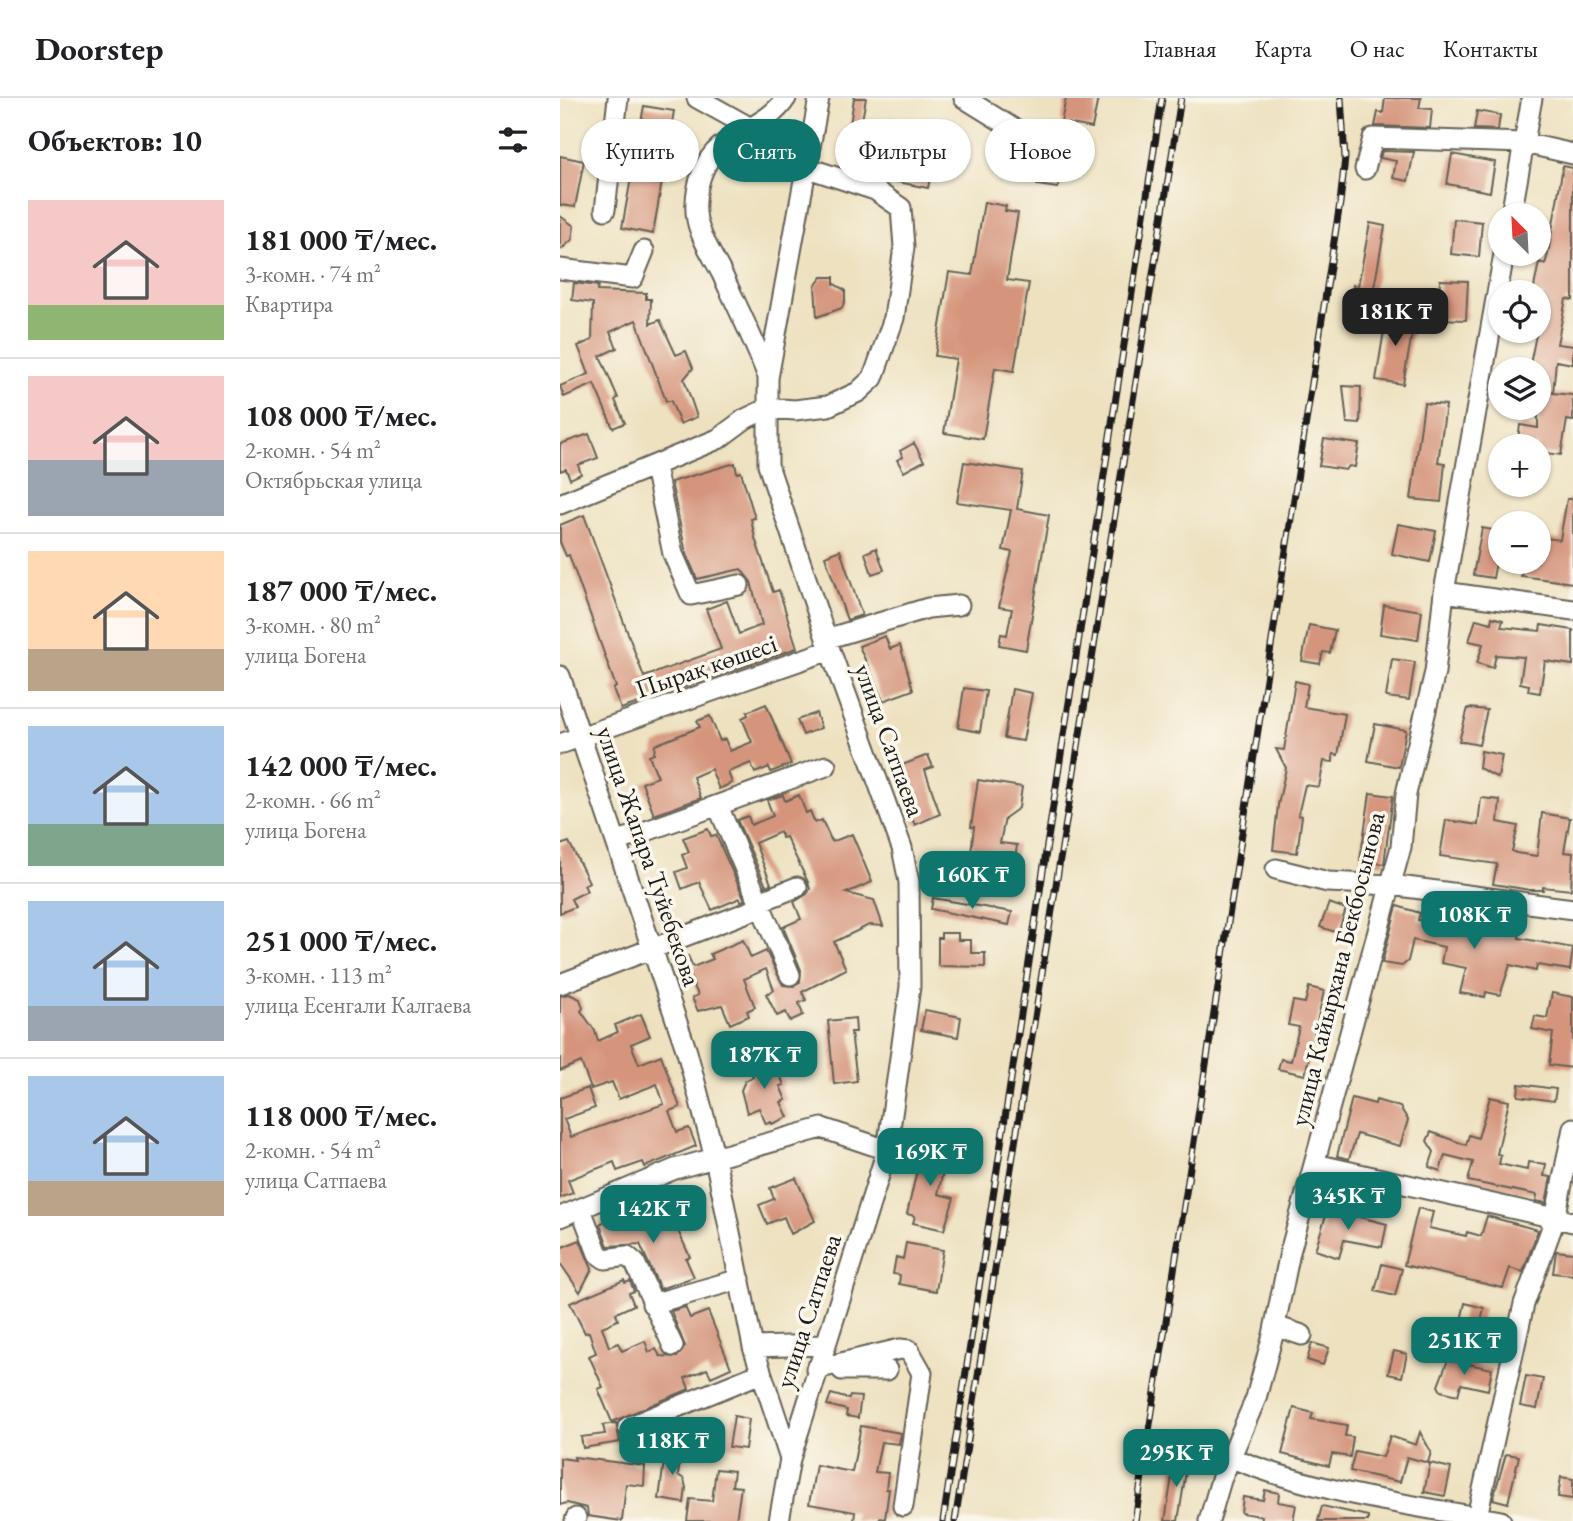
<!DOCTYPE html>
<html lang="ru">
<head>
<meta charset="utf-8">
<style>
	:root { --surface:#fff; --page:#f2f2f2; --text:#202124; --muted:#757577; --line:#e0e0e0; --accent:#0f766e }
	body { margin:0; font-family:"EB Garamond",serif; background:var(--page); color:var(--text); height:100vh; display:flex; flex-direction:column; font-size:26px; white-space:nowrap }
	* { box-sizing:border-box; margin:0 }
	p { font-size:23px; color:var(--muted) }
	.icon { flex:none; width:38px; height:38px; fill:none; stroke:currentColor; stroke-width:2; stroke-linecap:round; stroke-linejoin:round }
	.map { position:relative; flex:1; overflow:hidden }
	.drawer { display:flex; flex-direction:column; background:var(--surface); width:560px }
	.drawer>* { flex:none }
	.hud { position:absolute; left:21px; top:21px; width:665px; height:63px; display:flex; gap:14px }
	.needle { width:46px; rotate:336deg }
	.controls { position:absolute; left:928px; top:105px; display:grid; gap:14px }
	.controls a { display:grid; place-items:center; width:63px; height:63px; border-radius:50%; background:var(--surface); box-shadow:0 2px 5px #0004; font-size:35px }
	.price { position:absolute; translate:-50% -60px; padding:0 16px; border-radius:14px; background:var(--accent); color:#fff; font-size:23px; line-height:46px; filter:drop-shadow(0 2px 4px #0008) }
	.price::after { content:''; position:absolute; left:50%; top:42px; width:21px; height:16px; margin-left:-10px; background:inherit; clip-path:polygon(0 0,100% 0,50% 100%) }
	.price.current { background:#222; color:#fff }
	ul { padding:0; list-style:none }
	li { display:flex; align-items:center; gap:21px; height:175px; padding:0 28px }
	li+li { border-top:2px solid var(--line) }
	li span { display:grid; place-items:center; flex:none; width:196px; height:140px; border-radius:0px; color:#555 }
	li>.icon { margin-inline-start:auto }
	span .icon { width:84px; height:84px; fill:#fffc; stroke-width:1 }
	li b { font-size:30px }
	h2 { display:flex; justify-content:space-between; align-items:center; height:84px; padding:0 28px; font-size:30px }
	.chip { padding:0 24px; border-radius:32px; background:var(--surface); box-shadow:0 2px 5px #0004; font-size:24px; line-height:63px }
	.chip.current { background:var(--accent); color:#fff }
	header { display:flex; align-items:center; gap:42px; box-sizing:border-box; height:98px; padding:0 35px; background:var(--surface); border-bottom:2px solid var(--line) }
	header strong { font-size:33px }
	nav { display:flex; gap:38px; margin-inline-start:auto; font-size:24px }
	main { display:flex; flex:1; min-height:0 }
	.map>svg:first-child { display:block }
	.building { fill:#d5957d }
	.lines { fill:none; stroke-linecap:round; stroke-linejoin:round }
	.minor-casing { stroke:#656155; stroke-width:23 }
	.minor { stroke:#fff; stroke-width:19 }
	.rail-casing { stroke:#1c1c1c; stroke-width:7 }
	.rail { stroke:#fbf7ec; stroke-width:4.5; stroke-dasharray:13; stroke-linecap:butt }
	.labels { text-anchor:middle; stroke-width:7; stroke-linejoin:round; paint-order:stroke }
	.street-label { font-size:26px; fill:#1c1c1c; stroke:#fbf7ec }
</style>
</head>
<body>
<header>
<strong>Doorstep</strong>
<nav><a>Главная</a><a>Карта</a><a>О нас</a><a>Контакты</a></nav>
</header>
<main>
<section class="drawer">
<h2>Объектов: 10<svg class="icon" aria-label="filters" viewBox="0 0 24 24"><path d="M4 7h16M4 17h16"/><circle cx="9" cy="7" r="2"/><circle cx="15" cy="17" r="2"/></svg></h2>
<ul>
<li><span style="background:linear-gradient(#f6c9c9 75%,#8fb573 0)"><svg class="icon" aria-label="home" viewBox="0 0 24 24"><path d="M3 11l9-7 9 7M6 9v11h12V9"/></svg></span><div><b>181 000 ₸/мес.</b><p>3-комн. · 74 m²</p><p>Квартира</p></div></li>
<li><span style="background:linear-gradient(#f6c9c9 60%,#9aa5b1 0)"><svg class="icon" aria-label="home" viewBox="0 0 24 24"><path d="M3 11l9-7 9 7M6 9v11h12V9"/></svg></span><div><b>108 000 ₸/мес.</b><p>2-комн. · 54 m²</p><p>Октябрьская улица</p></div></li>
<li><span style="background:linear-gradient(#ffd9b3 70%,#b9a48a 0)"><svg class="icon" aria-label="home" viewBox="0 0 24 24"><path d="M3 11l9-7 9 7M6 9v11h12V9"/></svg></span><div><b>187 000 ₸/мес.</b><p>3-комн. · 80 m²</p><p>улица Богена</p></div></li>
<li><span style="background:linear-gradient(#a9c7e8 70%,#7fa58c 0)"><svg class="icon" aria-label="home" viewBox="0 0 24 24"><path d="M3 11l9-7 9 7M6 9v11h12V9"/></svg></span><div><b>142 000 ₸/мес.</b><p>2-комн. · 66 m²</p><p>улица Богена</p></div></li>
<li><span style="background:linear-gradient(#a9c7e8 75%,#9aa5b1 0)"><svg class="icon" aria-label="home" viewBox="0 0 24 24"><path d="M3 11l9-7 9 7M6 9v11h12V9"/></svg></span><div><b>251 000 ₸/мес.</b><p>3-комн. · 113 m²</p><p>улица Есенгали Калгаева</p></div></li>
<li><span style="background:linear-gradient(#a9c7e8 75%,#b9a48a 0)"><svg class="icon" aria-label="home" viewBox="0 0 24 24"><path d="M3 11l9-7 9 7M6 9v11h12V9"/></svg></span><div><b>118 000 ₸/мес.</b><p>2-комн. · 54 m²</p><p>улица Сатпаева</p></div></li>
</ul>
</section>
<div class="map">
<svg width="1013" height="1423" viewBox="0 0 1013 1423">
	<rect width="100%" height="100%" fill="#fbf7ec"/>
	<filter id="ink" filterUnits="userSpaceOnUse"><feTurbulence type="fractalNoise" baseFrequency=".0143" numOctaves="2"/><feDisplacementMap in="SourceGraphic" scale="14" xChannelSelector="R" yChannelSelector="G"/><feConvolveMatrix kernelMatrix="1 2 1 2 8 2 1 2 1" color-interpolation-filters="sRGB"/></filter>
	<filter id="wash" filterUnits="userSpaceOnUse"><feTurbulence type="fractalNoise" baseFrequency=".00686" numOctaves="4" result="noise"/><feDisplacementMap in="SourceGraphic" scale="28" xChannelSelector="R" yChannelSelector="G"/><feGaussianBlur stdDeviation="1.57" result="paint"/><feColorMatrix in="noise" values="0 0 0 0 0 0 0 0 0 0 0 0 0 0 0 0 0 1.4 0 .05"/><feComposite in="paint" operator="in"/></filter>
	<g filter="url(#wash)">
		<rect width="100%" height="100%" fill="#ede1c0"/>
		<g id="blocks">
			<path class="building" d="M294 0H306L301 28 290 27Z
				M506 0H538L532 30 501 24Z
				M825 0H861L859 10 872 11 870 30 815 28 818 14 823 15Z
				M84 8 114 13 93 136 62 130Z
				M917 13 940 17 938 32 914 31Z
				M331 21 367 25 361 72 371 74 368 90 318 80 321 64 326 65Z
				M822 53 854 54 848 83 833 80 836 63 820 60Z
				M892 56 935 64 930 94 887 86Z
				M0 58 24 63 15 109 0 107Z
				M472 60 495 64 493 74 500 75 498 90 477 87 478 82 469 80Z
				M1003 68 1013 70V202L1006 201 997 246 1013 248V266L996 263 993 295 1013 297V323L1007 322 1001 357 978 354V348H957L960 327 978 330V271H969L984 198 973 194 979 164 985 166 988 156Z
				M424 104 446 108 445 113 458 115 447 182 469 185 454 273 435 270 423 341 384 335 396 261 375 258 389 174 412 177Z
				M0 118 14 128 12 142 0 152Z
				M894 121 922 124 919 159 891 156Z
				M810 125 825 128 809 219 788 216 793 187 798 188Z
				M262 179H274V186L285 192V203L282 210 257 219 255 188Z
				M880 182 908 183 906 222 878 221Z
				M14 185 38 188 37 193 86 195V201H91L90 226 100 222 116 257 126 253 133 270 124 281 137 319 120 326 111 303H106L76 222 50 234 57 250 40 258 58 300 55 302 65 325 53 330 34 286 4 299 0 288 29 276 18 248 32 242 33 205 12 202Z
				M827 214 855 219 843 286 816 282Z
				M783 288 801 289 800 326 787 325Z
				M864 305 886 307 878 364 885 365 881 404 851 401Z
				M29 336 38 360 18 367 21 376 10 381 6 371 0 373V346Z
				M764 341 799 346 795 369 789 368 786 372 759 368Z
				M354 345 364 363 344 374 337 362 343 359 340 353Z
				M404 364 463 373 457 411 489 417 466 552 439 547 441 536 447 537 452 511 439 509 452 454 443 452 451 412 397 404Z
				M175 365 177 375 181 374 195 420 191 421 195 440 213 494 219 492 237 550 61 611 53 591 56 589 9 457 6 458 0 444V427L24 417 84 579 161 551 146 511 167 503 179 536 202 527 191 484 181 471 137 481 126 455 111 384Z
				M1007 401H1013V485L961 478 964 464H978V439L1000 442Z
				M838 426 876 433 870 464 832 456Z
				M922 430 938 433 933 458 937 459 933 480 913 477Z
				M316 450 324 472 312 476 305 455Z
				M280 452 302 517 287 522 265 458Z
				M824 507 862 513 858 542 820 536Z
				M932 519 943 522 941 529 980 533 981 527 1013 532V567L985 563 980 595 968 593 969 587 960 585 964 559 936 557 933 570 917 565 923 546 909 543 916 521 931 525Z
				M749 527 775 532 770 555 763 554 760 566 742 563Z
				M325 538 330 551 340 547 353 592 323 603 299 548Z
				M832 561 855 564 849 602 826 599Z
				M735 583 748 586 744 609 785 616 778 657 773 656V664L764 663 759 689 745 687 738 717 742 718 737 755 713 752 718 707 726 670 716 651 724 652Z
				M404 590 426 593 420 634 398 630Z
				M452 591 472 595 463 643 444 640Z
				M206 606 231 666 211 674 209 669 195 675 191 665 168 674 172 685 159 691 151 671 133 679 141 700 94 717 82 685 98 679 89 658 94 656 95 647 140 629 137 623 150 618 160 643 165 641 170 653 192 644 182 620 188 617 187 614Z
				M908 610 927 612 919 647 899 643Z
				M256 615 261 630 243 637 237 622Z
				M815 626 846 632 839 669 808 663Z
				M921 653 942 657 938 680 919 670Z
				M368 657 373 669 365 672 380 716 355 727 349 714 356 711 340 671 342 667Z
				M418 682 462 689 459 710 445 720 440 745 457 747 451 794 433 791 436 767 410 764 414 729H411Z
				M810 695 833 698 824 766 800 763Z
				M223 697 225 703 239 697 246 715 250 713 255 725 262 722 272 744 292 736 312 784 286 795 314 802 323 828 309 827 274 844 286 871 242 894 246 902 239 905 243 917 230 923 226 914 217 918 206 896 214 892 206 871 184 881 195 909 187 913 189 918 170 926 162 907 138 913 132 900 138 897 128 874 123 876 117 862 128 858 133 869 153 861 150 856 183 842 191 860 206 853 223 887 234 888 240 884 241 872 223 829 241 821 234 804 247 796 250 791 248 784 226 739 222 740 220 734 195 745 211 786 206 788 177 722 188 718 191 727 213 718 207 702Z
				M921 700 940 702 938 724 958 728 952 753 956 755 977 758 982 715 1010 720 1004 754 1013 755 1011 792 983 789V792H970L933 786 937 766 880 758 886 722 918 727Z
				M148 731 151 738 156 737 185 802 181 803 180 800 152 812 139 784 122 791 116 774 127 770 122 757 129 754 123 740Z
				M9 744 29 784 24 787 27 793 11 801 15 809 0 815V747Z
				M373 800 452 814 449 827 371 811Z
				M769 805 786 811 778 835 760 829Z
				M837 808 860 815 858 822 929 838 931 832 938 834 940 822 961 825 959 840 1013 850 1010 872 977 867 976 873 950 867 940 897 926 894 925 899 900 895 906 870 881 865 884 849 853 842 848 863 842 868 822 865Z
				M381 835H398V842H411V855H425V869L378 868V840H381Z
				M749 889 764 893 745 977 718 971 721 961 731 963 739 929 728 927 733 903 745 905Z
				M992 895 1013 899V970L989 967 993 935 972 931 975 918 987 920Z
				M9 896 20 901 23 910 21 913 35 933 38 943 58 934 55 927 81 916 90 938 71 946 79 966 101 957 120 1009 109 1013 117 1034 129 1030 136 1048 85 1069 83 1064 57 1073 54 1064 8 1082 13 1095 0 1100V1000L28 990 35 1010 4 1021 11 1039 104 1006 97 986 59 1001 52 984 31 991 21 964 0 973V898Z
				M365 912 401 919 398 939 361 932Z
				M295 920 296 934H291L297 983 274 986 268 923Z
				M201 954 209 972 216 968 224 987 220 988 226 1002 221 1004 228 1019 212 1026 211 1024 206 1026 199 1010 187 1015 181 992 185 983 193 979 186 961Z
				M959 986 996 991 994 1003 958 998Z
				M930 999 949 1003 937 1056 941 1057 939 1066 967 1072 968 1064 986 1066 984 1078 991 1079 986 1105 976 1103 977 1097 908 1083 913 1064 885 1057 880 1073 869 1069 874 1054 867 1043 871 1034 906 1047 909 1037 918 1040Z
				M792 1000 815 1006 816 1002 840 1009 848 1022 840 1048 797 1036 789 1061 777 1058Z
				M364 1041 389 1047 378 1096 394 1100 384 1132 353 1125 355 1118 347 1116Z
				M236 1080 255 1123 231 1136 224 1119 207 1126 199 1107 214 1101 210 1090Z
				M858 1110 873 1114 869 1130 906 1138 907 1134 921 1138 927 1118 978 1132 963 1174 950 1170 943 1190 844 1167Z
				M66 1111 72 1126 109 1113 130 1159 126 1161 134 1179 100 1191 80 1146 48 1148 40 1126Z
				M768 1111 827 1126 822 1149 784 1142 779 1160 755 1152Z
				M20 1142 32 1171 20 1194 0 1165V1150Z
				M346 1145 383 1152 376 1193 339 1186 340 1177 333 1176 336 1159 343 1161Z
				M996 1153 1013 1155V1177L993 1175Z
				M822 1166 842 1171 835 1198 815 1193Z
				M64 1182 65 1185 70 1183 74 1193 69 1195 74 1207 56 1215 58 1222 42 1229 49 1249 58 1245 62 1253 85 1243 89 1254 96 1251 100 1258 117 1259 125 1248 111 1213 125 1209 130 1220 148 1213 171 1270 151 1279 147 1271 125 1280 129 1291 52 1324 38 1291 43 1289 29 1258 36 1255 29 1234 25 1235 10 1205Z
				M905 1205 924 1210 919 1232 900 1227Z
				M752 1245 769 1250 763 1267 747 1262Z
				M834 1253 847 1256 842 1279 828 1276Z
				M888 1262 932 1271 928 1292 901 1286 898 1297 881 1293 878 1288Z
				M966 1278 983 1281 977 1311 960 1308Z
				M271 1296 289 1301 290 1298 301 1299 298 1320 286 1318 287 1312 267 1307Z
				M734 1310 753 1315 751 1321 787 1327 785 1338 793 1339 790 1359 772 1356 769 1368 722 1356Z
				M174 1318 189 1321 185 1351 169 1349Z
				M56 1325 60 1344 23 1350 21 1339 45 1336 43 1327Z
				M301 1328 341 1335 339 1346 321 1344 315 1374 328 1375 326 1391H329L325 1421 320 1420 319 1423H294L295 1414 249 1406 256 1367 292 1374Z
				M860 1334 871 1354 868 1365 847 1359 840 1384 790 1373 795 1353 823 1359 830 1338 856 1347Z
				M106 1348 122 1350 118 1377 124 1381 126 1390 124 1405 99 1401Z
				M946 1356 959 1358 948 1405 933 1401Z
				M14 1359 85 1368 84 1388 66 1386 62 1423 28 1418 27 1410 7 1405 0 1407V1360L15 1362Z
				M615 1359 628 1361 618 1423H605Z
				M870 1365 891 1370 885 1398 864 1394Z
				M156 1371 174 1373 172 1388 181 1389 176 1423H127L130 1401 152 1403Z
				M1001 1379 1013 1381V1401L998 1399Z
				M705 1392 719 1395 718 1404 736 1407 733 1423H701L702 1418 681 1415 683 1399 703 1402Z
				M762 1408 808 1418V1423H758Z"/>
		</g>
	</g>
	<g filter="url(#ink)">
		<use href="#blocks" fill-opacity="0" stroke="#656155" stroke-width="2"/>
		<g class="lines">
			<g class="minor-casing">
				<path id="minor" d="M137 0 191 30
					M404 0 459 34 490 49
					M805 71 813 40 964 45 1013 56
					M45 112 58 0
					M951 117 972 0
					M0 171 73 180 84 153
					M208 279C195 244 178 210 162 176 153 158 141 141 137 122 133 101 139 72 154 55 174 33 209 27 226 0
					M95 369 113 456 131 497 179 487
					M0 406 158 341 185 321 208 310 235 312 268 308 298 294 313 280 334 220 344 149 341 110 315 92 245 69
					M884 494 1013 512
					M266 541 368 510 399 507
					M0 578 127 954 155 1060 193 1249 230 1361
					M0 646 270 552
					M158 708 230 877
					M56 744 266 668
					M716 771 768 784 831 787 1013 811
					M199 804 237 789
					M0 886 201 809
					M755 1066 1013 1124
					M21 1111 38 1156 45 1161 67 1158 75 1165 113 1248
					M0 1119 115 1071 262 1030 327 1052
					M92 1206 180 1181
					M715 1228 742 1237
					M193 1249 263 1247
					M256 1271 340 1251 349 1252 362 1275 343 1408
					M282 1272H327
					M68 1329 201 1275
					M672 1360C757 1395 851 1407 941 1423
					M15 1423 16 1420
					M219 1423 230 1361 327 1052 350 889 349 784 342 750 270 552 208 367V280L259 0
					M649 1423 661 1382 696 1300 713 1237 730 1154 841 749 846 696 875 574 884 494 944 156
					M916 1423 964 1206 995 1121 1013 1030"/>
			</g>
			<use href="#minor" class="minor"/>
			<g class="rail-casing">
				<path id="rail" d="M383 1423 602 0
					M395 1423 621 0
					M575 1423 780 105 785 60 781 0"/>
			</g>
			<use href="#rail" class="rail"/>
		</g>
	</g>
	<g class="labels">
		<g class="street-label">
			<text transform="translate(146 568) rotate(-19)" y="9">Пырақ көшесі</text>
			<text transform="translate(330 642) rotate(70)" y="9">улица Сатпаева</text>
			<text transform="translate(89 758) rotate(71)" y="9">улица Жапара Туйебекова</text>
			<text transform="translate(777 871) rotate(-76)" y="9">улица Кайырхана Бекбосынова</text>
			<text transform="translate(248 1213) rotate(-72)" y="9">улица Сатпаева</text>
		</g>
	</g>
</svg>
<div class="controls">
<a><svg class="needle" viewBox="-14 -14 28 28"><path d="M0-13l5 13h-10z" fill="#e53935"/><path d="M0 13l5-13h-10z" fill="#757577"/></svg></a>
<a><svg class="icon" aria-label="locate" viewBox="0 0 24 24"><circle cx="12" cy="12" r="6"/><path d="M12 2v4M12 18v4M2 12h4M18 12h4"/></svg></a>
<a><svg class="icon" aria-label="layers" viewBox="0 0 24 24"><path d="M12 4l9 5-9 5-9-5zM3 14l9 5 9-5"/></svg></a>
<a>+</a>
<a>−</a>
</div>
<b class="price current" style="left:835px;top:250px">181K ₸</b>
<b class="price" style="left:412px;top:813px">160K ₸</b>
<b class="price" style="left:914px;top:853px">108K ₸</b>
<b class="price" style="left:204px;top:993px">187K ₸</b>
<b class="price" style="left:370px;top:1090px">169K ₸</b>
<b class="price" style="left:788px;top:1134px">345K ₸</b>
<b class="price" style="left:93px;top:1147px">142K ₸</b>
<b class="price" style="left:904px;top:1279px">251K ₸</b>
<b class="price" style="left:112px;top:1379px">118K ₸</b>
<b class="price" style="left:616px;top:1391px">295K ₸</b>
<div class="hud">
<a class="chip">Купить</a>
<a class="chip current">Снять</a>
<a class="chip">Фильтры</a>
<a class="chip">Новое</a>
</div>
</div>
</main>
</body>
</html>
